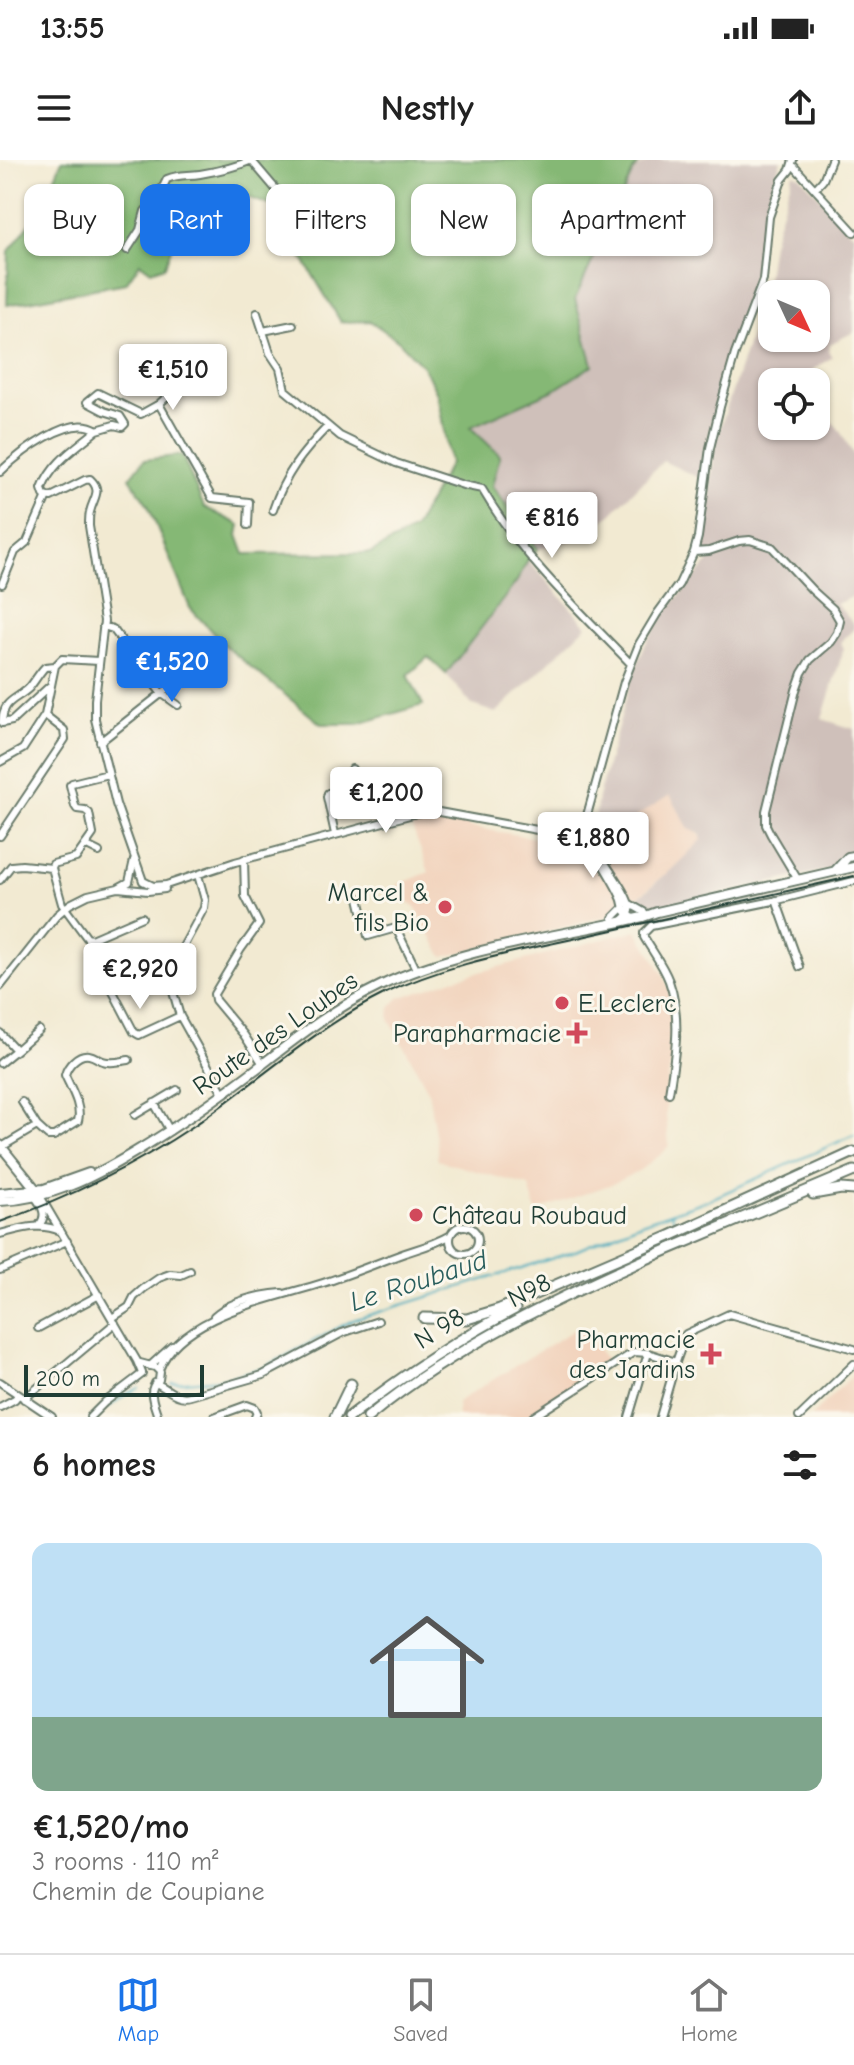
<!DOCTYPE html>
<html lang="en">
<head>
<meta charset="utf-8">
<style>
	:root { --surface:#fff; --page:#f2f2f2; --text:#222; --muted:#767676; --line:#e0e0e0; --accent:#1a73e8 }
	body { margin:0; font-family:"Comic Neue",sans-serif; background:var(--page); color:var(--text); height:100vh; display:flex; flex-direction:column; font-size:30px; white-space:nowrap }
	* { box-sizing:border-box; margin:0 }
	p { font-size:26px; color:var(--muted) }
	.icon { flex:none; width:44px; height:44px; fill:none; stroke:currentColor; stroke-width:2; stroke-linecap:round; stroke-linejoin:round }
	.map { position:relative; height:1257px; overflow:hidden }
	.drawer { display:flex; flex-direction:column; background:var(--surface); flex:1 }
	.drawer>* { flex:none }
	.banner { position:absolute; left:24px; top:24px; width:806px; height:72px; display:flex; gap:16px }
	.needle { width:52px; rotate:134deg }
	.controls { position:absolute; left:758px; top:120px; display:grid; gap:16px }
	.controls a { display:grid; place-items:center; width:72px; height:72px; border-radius:16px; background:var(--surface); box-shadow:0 2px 6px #0004; font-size:40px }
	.scale { position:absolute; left:24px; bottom:20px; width:180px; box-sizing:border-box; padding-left:8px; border:4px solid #1f3d34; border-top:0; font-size:22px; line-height:28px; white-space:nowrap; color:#1f3d34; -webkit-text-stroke:6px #fbf7ec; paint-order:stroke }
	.price { position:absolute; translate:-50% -68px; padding:0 18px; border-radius:8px; background:#fff; color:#222; font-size:26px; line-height:52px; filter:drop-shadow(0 2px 4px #0008) }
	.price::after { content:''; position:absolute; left:50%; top:48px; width:24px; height:18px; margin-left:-12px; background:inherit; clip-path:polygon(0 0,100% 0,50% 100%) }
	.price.current { background:var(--accent); color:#fff }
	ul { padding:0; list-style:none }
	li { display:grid; align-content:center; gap:16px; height:424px; padding:0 32px }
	li span { display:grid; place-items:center; height:248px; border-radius:16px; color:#555 }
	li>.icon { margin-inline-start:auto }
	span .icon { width:144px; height:144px; fill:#fffc; stroke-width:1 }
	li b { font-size:34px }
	h2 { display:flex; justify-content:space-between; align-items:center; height:96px; padding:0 32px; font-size:34px }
	.pill { padding:0 28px; border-radius:16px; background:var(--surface); box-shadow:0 2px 6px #0004; font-size:28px; line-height:72px }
	.pill.current { background:var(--accent); color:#fff }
	.status { display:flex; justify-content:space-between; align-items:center; height:56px; padding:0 40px; background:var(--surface); direction:ltr }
	.status svg { height:22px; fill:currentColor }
	header { display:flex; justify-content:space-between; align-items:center; height:104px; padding:0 32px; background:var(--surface); font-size:36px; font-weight:800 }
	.dock { display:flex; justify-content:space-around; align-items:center; height:112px; border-top:2px solid var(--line); background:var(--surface); font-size:22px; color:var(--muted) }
	.dock a { display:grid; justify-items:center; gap:4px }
	.dock .current { color:var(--accent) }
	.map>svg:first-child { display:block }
	.built { fill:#f2d4be }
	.industrial { fill:#cfc0ba; fill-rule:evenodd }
	.forest { fill:#85b874; stroke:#527a54; stroke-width:2 }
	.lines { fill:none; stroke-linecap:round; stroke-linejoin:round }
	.stream { stroke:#3faabe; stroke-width:2 }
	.minor-casing { stroke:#697a6b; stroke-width:10 }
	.major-casing { stroke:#697a6b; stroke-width:12 }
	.highway-casing { stroke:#697a6b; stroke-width:13 }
	.minor { stroke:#fff; stroke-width:6 }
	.major { stroke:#fff; stroke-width:8 }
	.highway { stroke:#fff; stroke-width:9 }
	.rail { stroke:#1f3d34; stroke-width:2 }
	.poi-dot { fill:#d1495b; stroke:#fbf7ec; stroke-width:3 }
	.labels { text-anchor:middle; stroke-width:6; stroke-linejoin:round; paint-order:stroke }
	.poi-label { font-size:26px; fill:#1f3d34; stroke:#fbf7ec; text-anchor:end }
	.street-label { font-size:26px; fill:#1f3d34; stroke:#fbf7ec }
	.water-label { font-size:28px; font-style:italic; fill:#295e5d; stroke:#fbf7ec }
</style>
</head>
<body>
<div class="status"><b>13:55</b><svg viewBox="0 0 49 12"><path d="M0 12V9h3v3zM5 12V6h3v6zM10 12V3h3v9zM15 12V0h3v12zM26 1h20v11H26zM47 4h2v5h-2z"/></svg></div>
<header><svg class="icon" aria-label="menu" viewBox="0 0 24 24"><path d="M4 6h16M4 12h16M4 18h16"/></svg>Nestly<svg class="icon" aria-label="share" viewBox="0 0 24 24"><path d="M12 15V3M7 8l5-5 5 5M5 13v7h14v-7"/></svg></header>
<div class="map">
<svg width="854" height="1257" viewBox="0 0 854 1257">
	<rect width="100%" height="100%" fill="#fbf7ec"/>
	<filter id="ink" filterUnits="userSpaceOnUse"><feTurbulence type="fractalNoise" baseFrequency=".0125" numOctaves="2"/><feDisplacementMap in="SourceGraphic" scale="16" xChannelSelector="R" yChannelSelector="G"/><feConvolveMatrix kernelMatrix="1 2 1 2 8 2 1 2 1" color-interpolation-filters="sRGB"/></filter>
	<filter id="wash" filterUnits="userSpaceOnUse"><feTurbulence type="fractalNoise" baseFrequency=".006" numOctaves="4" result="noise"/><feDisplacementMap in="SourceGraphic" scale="32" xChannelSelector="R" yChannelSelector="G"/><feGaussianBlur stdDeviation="1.8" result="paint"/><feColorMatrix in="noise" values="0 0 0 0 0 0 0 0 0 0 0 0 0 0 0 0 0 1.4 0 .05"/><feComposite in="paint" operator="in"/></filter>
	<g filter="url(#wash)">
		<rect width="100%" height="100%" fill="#f2ead2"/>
		<path class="built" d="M670 634 703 680 671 710 635 739 625 752 443 797 415 747 406 740 397 725 429 712 410 662 424 659 460 661 470 667 567 683 573 687 584 688 598 681Z
			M637 770 664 816 669 831 674 886 666 930V956L669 985 664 992 640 1010 612 1024 536 1051 529 1026 437 1000V985L428 930 389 859 390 848 399 838 453 819Z
			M580 1166 610 1204 525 1257H458L457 1242Z
			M854 1214V1257H810Z"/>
		<path class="industrial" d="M653 0H781L766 45 755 131 720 225 699 318 663 301 590 375 538 389 492 326 470 267 554 230 592 205 575 139 634 9Z
			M793 13 800 16 854 75V172L830 184 829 192 832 197 794 222H772V266H816V245L838 268 854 295V436L836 444 854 464V469L840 482 844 488 822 559 854 569V704L657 747 640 745 636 739 671 710 702 680 700 674 689 669 670 635 598 681 594 668 598 637 633 514 645 485 666 451 711 399 702 386 708 351 715 284 765 130 772 83ZM772 134H816V178H772Z
			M528 400 587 466 496 553 472 545 446 514 517 421Z"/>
		<path class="forest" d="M62 0H643L634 9 575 139 593 205 554 230 470 267 500 295 492 326 538 389 528 400 517 421 446 514 428 497 408 515 423 545 358 564H321L224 485 190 448 148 345 130 318 144 300 182 295 204 347 240 365 238 375 245 394 371 393 414 369 450 303 437 233 423 206 399 181 370 161 341 162 290 77 275 47 231 31 214 28 199 45 175 77 165 106 151 111 140 103 126 123 7 145 9 91 43 46Z"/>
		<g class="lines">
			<path class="stream" d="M671 1053 675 1063
				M172 1223 221 1219 265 1207 353 1160 573 1092 641 1063 711 1039 854 975
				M109 1247 125 1235 139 1228"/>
		</g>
	</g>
	<g filter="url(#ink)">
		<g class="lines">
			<g class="minor-casing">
				<path id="minor" d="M251 0 279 33
					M792 4 854 72
					M815 29 823 20 831 0
					M127 90 140 70 145 51 157 39 167 19C180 14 187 16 200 14 218 11 236 7 252 0
					M257 153 270 193 280 208 285 230 340 276 396 303 463 325 482 329C521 396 578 449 631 504
					M263 171 293 165
					M159 244 212 338 249 342 248 365
					M97 270 114 265 122 267 125 264 120 256 104 251 87 242 98 233 141 254 159 244 170 234 153 208 141 199
					M0 312C19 294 70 252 97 270 76 288 52 302 42 329L44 335 51 337 85 320 90 319C103 331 93 338 90 352 89 355 89 363 89 366L104 461 95 540V559L116 644 143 721 153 726 166 725 235 702 428 650 548 672 572 674
					M273 350C285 314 302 293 328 266
					M694 392 709 391 739 381 750 380 772 387 812 430 833 449 840 461 837 473 831 482 810 500 802 513 796 530 766 651V665L771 675 798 720
					M2 424 15 392 27 382 47 336
					M103 466 113 469 161 533 178 545
					M51 525 12 561 2 563C3 539 15 541 29 528 35 521 39 513 45 507L55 506
					M100 582 189 512 177 494
					M0 602 23 589 45 555 55 506 62 499 99 501
					M352 609 354 627
					M108 614 72 623 70 625 75 646 77 649 85 650 89 653 93 674 76 698 53 704 52 708 62 744 87 778 91 779 142 757
					M584 666 624 522 639 484 657 454 679 424 694 392 698 377 710 288 720 247 735 194 763 120 769 57 782 20 790 10 793 0
					M335 674 327 637 328 633 354 627 357 640
					M572 674 575 667 579 665 588 669C588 670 591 681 592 682 598 696 632 737 630 751 629 755 625 758 622 761
					M572 674C577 685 592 690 600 700 606 710 618 729 622 740 624 748 623 751 631 756
					M0 676 65 579 64 570 45 555
					M85 685 99 692
					M244 699 245 736 259 764 241 789 214 834 215 840 244 875 263 904
					M198 715 205 740 204 748 170 811 169 818 180 856 223 933
					M0 720 11 706 22 705 52 708
					M118 728 129 722 134 700
					M359 738 368 776 396 768 417 811
					M776 740 800 807
					M630 744 644 752
					M613 758 623 748
					M133 807 110 820 109 824 134 872 139 875 180 856
					M0 827 57 755 70 744 88 735 118 728 148 731 165 729
					M0 873 16 890 39 870
					M0 903 16 890
					M669 933C675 896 682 857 669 821 663 805 652 791 644 777V773L651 766 778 740 854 721
					M22 942 37 966 48 976H54L78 961C82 946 71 929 65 915 67 906 78 893 89 895 96 896 100 902 108 902 115 903 122 901 129 900
					M154 943 170 971
					M135 955 177 930
					M0 988 37 966
					M40 1036 137 1201 142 1213
					M35 1037C42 1046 48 1056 39 1065
					M450 1080a14 14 0 1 1 28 0a14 14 0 1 1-28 0Z
					M0 1074C21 1069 40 1062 60 1071
					M0 1110 67 1081
					M214 1156C232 1140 259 1135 282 1133
					M112 1158 129 1147 134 1137 143 1129 159 1118 170 1114 181 1115 190 1111
					M38 1168 99 1135
					M140 1203 155 1207 160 1212 159 1220C146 1230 154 1243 158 1257
					M150 1206 172 1186
					M159 1210C179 1155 273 1139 323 1123 351 1114 377 1103 405 1093 420 1088 436 1084 451 1075
					M0 1222 52 1257
					M155 1223C167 1227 176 1240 190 1236L263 1215 342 1173 378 1161
					M24 1239 115 1163
					M0 1247 15 1239 18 1235
					M90 1257 105 1242 142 1214
					M214 1257 247 1245 255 1248 257 1252 255 1257
					M533 1257 634 1192 648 1193 676 1202
					M629 1257 648 1193
					M660 1257 676 1202 686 1174 729 1154 854 1189
					M799 1257 854 1204"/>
			</g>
			<g class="major-casing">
				<path id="major" d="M835 711 848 697 854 696
					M0 985 38 1032
					M0 1033 44 1029 89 1013
					M0 1041C51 1039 92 1018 135 992 180 965 222 935 264 903 300 875 338 846 380 826 462 787 555 777 643 757L657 752 854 707"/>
			</g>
			<g class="highway-casing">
				<path id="highway" d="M813 1034 841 1029 854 1030
					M424 1158 467 1159 500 1149 670 1076 854 992
					M335 1257 351 1224
					M349 1257C402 1216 456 1180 515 1149
					M368 1257C457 1184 564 1135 669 1089 731 1063 792 1037 854 1011"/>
			</g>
			<use href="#minor" class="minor"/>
			<use href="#major" class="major"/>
			<use href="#highway" class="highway"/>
			<path class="rail" d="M0 1062C69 1038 134 1006 195 965 258 921 315 868 384 834 446 804 515 792 582 777 673 757 763 736 854 716"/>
		</g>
	</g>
	<g class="poi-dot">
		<circle cx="445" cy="747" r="8"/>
		<circle cx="562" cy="843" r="8"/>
		<path d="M573 861h8v8h8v8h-8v8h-8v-8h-8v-8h8z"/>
		<circle cx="416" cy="1055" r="8"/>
		<path d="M707 1182h8v8h8v8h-8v8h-8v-8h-8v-8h8z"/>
	</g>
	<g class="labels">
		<g class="poi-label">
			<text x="429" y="741">Marcel &amp;<tspan x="429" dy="30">fils Bio</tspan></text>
			<text x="578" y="852" text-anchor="start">E.Leclerc</text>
			<text x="561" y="882">Parapharmacie</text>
			<text x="432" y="1064" text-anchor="start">Château Roubaud</text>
			<text x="695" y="1188">Pharmacie<tspan x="695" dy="30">des Jardins</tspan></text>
		</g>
		<g class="street-label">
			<text transform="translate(275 873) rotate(-35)" y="9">Route des Loubes</text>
			<text transform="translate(529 1130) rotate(-27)" y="9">N98</text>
			<text transform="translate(439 1168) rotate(-32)" y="9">N 98</text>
		</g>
		<g class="water-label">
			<text transform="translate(418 1120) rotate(-18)" y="10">Le Roubaud</text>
		</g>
	</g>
</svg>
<div class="controls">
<a><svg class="needle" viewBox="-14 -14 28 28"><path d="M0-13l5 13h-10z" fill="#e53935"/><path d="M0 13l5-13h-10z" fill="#767676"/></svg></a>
<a><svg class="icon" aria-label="locate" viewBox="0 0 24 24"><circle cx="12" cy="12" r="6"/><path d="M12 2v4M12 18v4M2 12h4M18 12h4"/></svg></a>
</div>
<div class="scale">200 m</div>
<b class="price" style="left:173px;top:252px">€1,510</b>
<b class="price" style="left:552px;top:400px">€816</b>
<b class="price current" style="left:172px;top:544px">€1,520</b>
<b class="price" style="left:386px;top:675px">€1,200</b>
<b class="price" style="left:593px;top:720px">€1,880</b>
<b class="price" style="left:140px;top:851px">€2,920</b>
<div class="banner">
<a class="pill">Buy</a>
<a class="pill current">Rent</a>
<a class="pill">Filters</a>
<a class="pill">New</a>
<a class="pill">Apartment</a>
</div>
</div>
<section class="drawer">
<h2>6 homes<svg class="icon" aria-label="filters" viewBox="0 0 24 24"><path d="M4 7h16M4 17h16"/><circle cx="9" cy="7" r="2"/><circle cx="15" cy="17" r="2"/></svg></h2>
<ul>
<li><span style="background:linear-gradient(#bfe0f5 70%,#7fa58c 0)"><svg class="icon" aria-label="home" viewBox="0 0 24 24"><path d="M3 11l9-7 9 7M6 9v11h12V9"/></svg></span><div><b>€1,520/mo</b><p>3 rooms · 110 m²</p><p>Chemin de Coupiane</p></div></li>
</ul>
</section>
<nav class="dock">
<a class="current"><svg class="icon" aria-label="map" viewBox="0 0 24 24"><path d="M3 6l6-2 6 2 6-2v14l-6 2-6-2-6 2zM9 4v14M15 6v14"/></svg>Map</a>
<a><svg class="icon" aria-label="saved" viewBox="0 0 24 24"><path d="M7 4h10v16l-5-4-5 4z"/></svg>Saved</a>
<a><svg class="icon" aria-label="home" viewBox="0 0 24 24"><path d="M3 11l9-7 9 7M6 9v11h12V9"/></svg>Home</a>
</nav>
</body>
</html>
